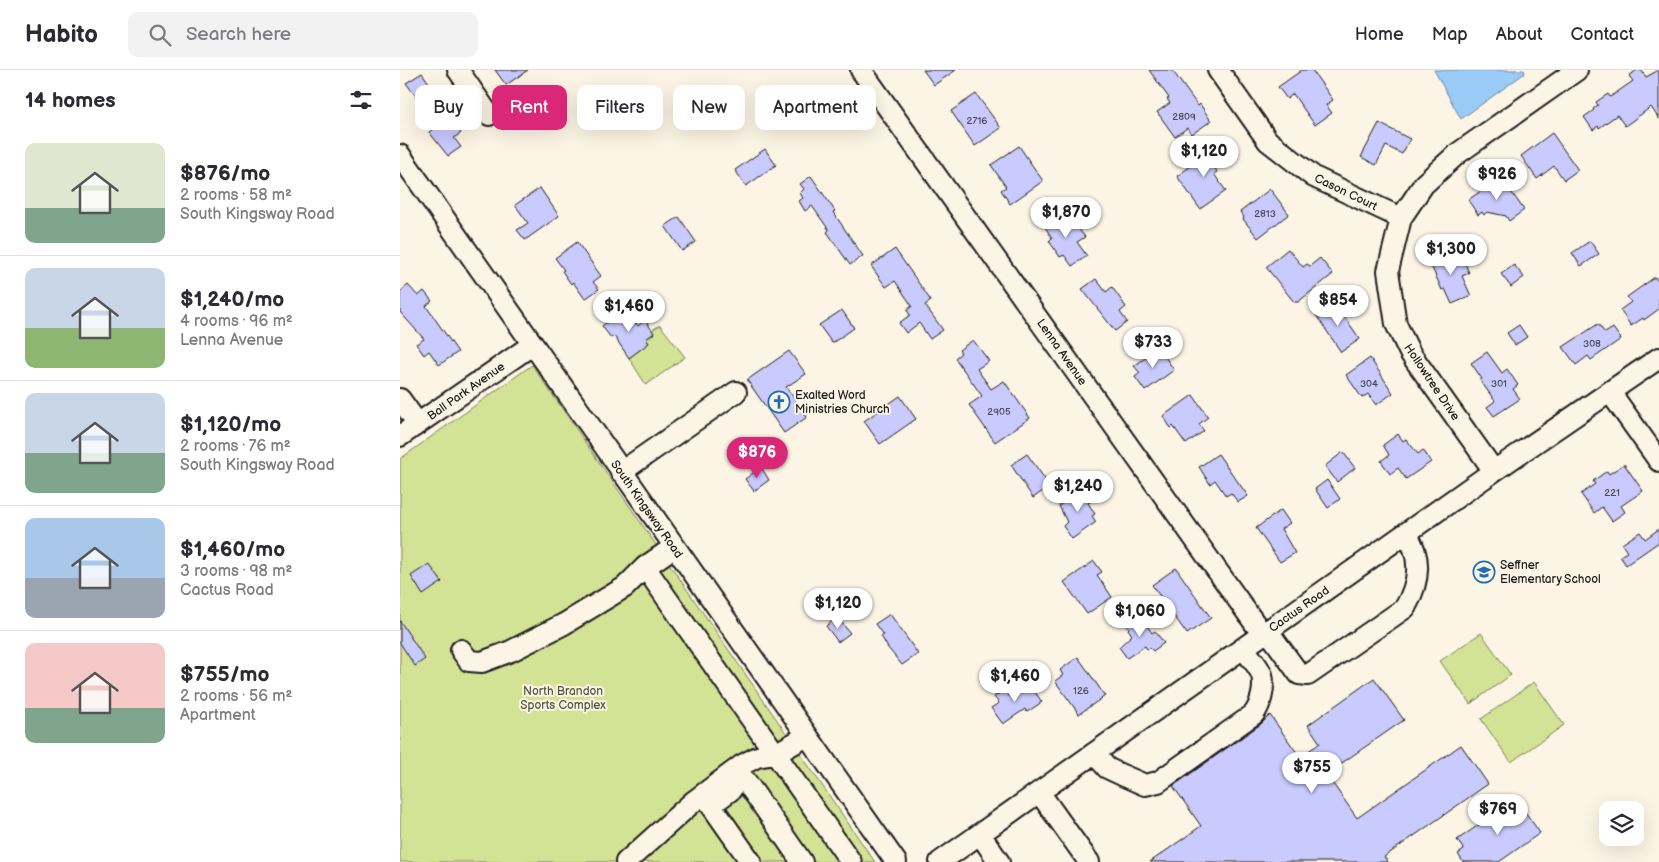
<!DOCTYPE html>
<html lang="en">
<head>
<meta charset="utf-8">
<style>
	:root { --surface:#fff; --page:#f2f2f3; --text:#2b2b33; --muted:#7c7c81; --line:#e1e1e2; --accent:#db2777 }
	body { margin:0; font-family:"Balsamiq Sans",sans-serif; background:var(--page); color:var(--text); height:100vh; display:flex; flex-direction:column; font-size:19px; white-space:nowrap }
	* { box-sizing:border-box; margin:0 }
	p { font-size:16px; color:var(--muted) }
	.icon { flex:none; width:28px; height:28px; fill:none; stroke:currentColor; stroke-width:2; stroke-linecap:round; stroke-linejoin:round }
	.map { position:relative; flex:1; overflow:hidden }
	.drawer { display:flex; flex-direction:column; background:var(--surface); width:400px }
	.drawer>* { flex:none }
	.banner { position:absolute; left:15px; top:15px; width:475px; height:45px; display:flex; gap:10px }
	.tools { position:absolute; left:1199px; top:731px; display:grid; gap:10px }
	.tools a { display:grid; place-items:center; width:45px; height:45px; border-radius:10px; background:var(--surface); box-shadow:0 5px 20px #0002; font-size:25px }
	.price { position:absolute; translate:-50% -42px; padding:0 11px; border-radius:18px; background:#fff; color:#222; font-size:16px; line-height:32px; filter:drop-shadow(0 1px 2px #0008) }
	.price::after { content:''; position:absolute; left:50%; top:30px; width:15px; height:11px; margin-left:-8px; background:inherit; clip-path:polygon(0 0,100% 0,50% 100%) }
	.price.active { background:var(--accent); color:#fff }
	ul { padding:0; list-style:none }
	li { display:flex; align-items:center; gap:15px; height:125px; padding:0 25px }
	li+li { border-top:1px solid var(--line) }
	li span { display:grid; place-items:center; flex:none; width:140px; height:100px; border-radius:10px; color:#555 }
	li>.icon { margin-inline-start:auto }
	span .icon { width:60px; height:60px; fill:#fffc; stroke-width:1 }
	li b { font-size:21px }
	h2 { display:flex; justify-content:space-between; align-items:center; height:60px; padding:0 25px; font-size:21px }
	.pill { padding:0 18px; border-radius:10px; background:var(--surface); box-shadow:0 5px 20px #0002; font-size:18px; line-height:45px }
	.pill.active { background:var(--accent); color:#fff }
	header { display:flex; align-items:center; gap:30px; box-sizing:border-box; height:70px; padding:0 25px; background:var(--surface); border-bottom:1px solid var(--line) }
	header strong { font-size:24px }
	nav { display:flex; gap:28px; margin-inline-start:auto; font-size:18px }
	.search { width:350px; height:45px; background:var(--page); display:flex; align-items:center; gap:12px; box-sizing:border-box; padding:0 18px; border-radius:10px; color:var(--muted); font-size:19px }
	main { display:flex; flex:1; min-height:0 }
	.map>svg:first-child { display:block }
	.green { fill:#d4e296; stroke:#787f59 }
	.water { fill:#9accf7; stroke:#68869f }
	.building { fill:#c9cafd; stroke:#1c1c1c }
	.lines { fill:none; stroke-linecap:round; stroke-linejoin:round }
	.minor-casing { stroke:#1c1c1c; stroke-width:24 }
	.minor { stroke:#fcf5e5; stroke-width:20 }
	.labels { text-anchor:middle; stroke-width:4; stroke-linejoin:round; paint-order:stroke }
	.number-label { font-size:10px; fill:#474854 }
	.street-label { font-size:12px; fill:#1c1c1c; stroke:#fcf5e5 }
	.poi-label { font-size:12px; fill:#1c1c1c; stroke:#fcf5e5; text-anchor:start }
	.park-label { font-size:12px; fill:#535741; stroke:#fcf5e5 }
</style>
</head>
<body>
<header>
<strong>Habito</strong>
<div class="search"><svg class="icon" aria-label="search" viewBox="0 0 24 24"><circle cx="10" cy="10" r="6"/><path d="M15 15l6 6"/></svg>Search here</div>
<nav><a>Home</a><a>Map</a><a>About</a><a>Contact</a></nav>
</header>
<main>
<section class="drawer">
<h2>14 homes<svg class="icon" aria-label="filters" viewBox="0 0 24 24"><path d="M4 7h16M4 17h16"/><circle cx="9" cy="7" r="2"/><circle cx="15" cy="17" r="2"/></svg></h2>
<ul>
<li><span style="background:linear-gradient(#dfe7d0 65%,#7fa58c 0)"><svg class="icon" aria-label="home" viewBox="0 0 24 24"><path d="M3 11l9-7 9 7M6 9v11h12V9"/></svg></span><div><b>$876/mo</b><p>2 rooms · 58 m²</p><p>South Kingsway Road</p></div></li>
<li><span style="background:linear-gradient(#c9d6e8 60%,#8fb573 0)"><svg class="icon" aria-label="home" viewBox="0 0 24 24"><path d="M3 11l9-7 9 7M6 9v11h12V9"/></svg></span><div><b>$1,240/mo</b><p>4 rooms · 96 m²</p><p>Lenna Avenue</p></div></li>
<li><span style="background:linear-gradient(#c9d6e8 60%,#7fa58c 0)"><svg class="icon" aria-label="home" viewBox="0 0 24 24"><path d="M3 11l9-7 9 7M6 9v11h12V9"/></svg></span><div><b>$1,120/mo</b><p>2 rooms · 76 m²</p><p>South Kingsway Road</p></div></li>
<li><span style="background:linear-gradient(#a9c7e8 60%,#9aa5b1 0)"><svg class="icon" aria-label="home" viewBox="0 0 24 24"><path d="M3 11l9-7 9 7M6 9v11h12V9"/></svg></span><div><b>$1,460/mo</b><p>3 rooms · 98 m²</p><p>Cactus Road</p></div></li>
<li><span style="background:linear-gradient(#f6c9c9 65%,#7fa58c 0)"><svg class="icon" aria-label="home" viewBox="0 0 24 24"><path d="M3 11l9-7 9 7M6 9v11h12V9"/></svg></span><div><b>$755/mo</b><p>2 rooms · 56 m²</p><p>Apartment</p></div></li>
</ul>
</section>
<div class="map">
<svg width="1259" height="792" viewBox="0 0 1259 792">
	<rect width="100%" height="100%" fill="#fcf5e5"/>
	<filter id="ink" filterUnits="userSpaceOnUse"><feTurbulence type="fractalNoise" baseFrequency=".02" numOctaves="2"/><feDisplacementMap in="SourceGraphic" scale="10" xChannelSelector="R" yChannelSelector="G"/><feConvolveMatrix kernelMatrix="1 2 1 2 8 2 1 2 1" color-interpolation-filters="sRGB"/></filter>
	<g filter="url(#ink)">
		<path class="green" d="M260 255 285 287 246 315 229 288 249 273 246 269 254 264 252 260Z
			M132 295 475 792H0V389Z
			M1081 563 1111 605 1070 634 1040 591Z
			M1134 612 1164 655 1111 692 1081 649Z"/>
		<path class="water" d="M1034 0H1124L1125 3 1061 49Z"/>
		<path class="building" d="M95 0H128L106 15Z
			M523 0H556L534 15Z
			M749 0H772L798 36 800 34 811 51 792 64 787 58 775 67 757 42 770 33 767 29 769 28Z
			M902 0H912L933 30 926 35 932 43 915 55 893 24 887 29 878 17Z
			M1237 0H1241L1246 7 1259 0V49L1251 37 1225 56 1217 45 1199 58 1198 56 1193 60 1184 47 1194 40 1193 39 1198 35 1196 32 1208 24 1210 27 1233 11 1229 6Z
			M22 3 40 29 38 31 61 63 54 68 61 77 48 86 29 62 38 56 6 13Z
			M317 16 322 22 324 20 331 30 327 33 339 50 327 59 312 38 311 39 302 26Z
			M576 24 601 58 575 76 551 41Z
			M979 53 1010 69 1002 84 986 76 976 95 961 87Z
			M1152 63 1178 100 1164 110 1154 96 1137 109 1121 86Z
			M815 75 826 91 815 98 817 102 814 104 826 121 800 139 777 106 806 85 804 83Z
			M619 76 643 111 610 134 601 120 606 117 591 95Z
			M365 79 376 95 346 116 335 100Z
			M411 106 435 141 433 142 463 186 450 195 427 162 429 160 412 136 405 141 399 131 403 128 400 123 404 119 400 114Z
			M1101 107 1124 140 1109 151 1106 146 1087 142 1084 145 1082 142 1078 145 1068 130Z
			M140 118 159 146 125 170 117 160 128 153 115 135Z
			M870 119 889 144 858 168 843 149 844 147 840 142Z
			M665 142 685 167 677 172 687 186 672 196 664 185 660 187 649 171 652 168 645 157Z
			M279 147 296 172 282 181 265 156Z
			M1190 171 1199 184 1181 196 1172 183Z
			M177 172 201 206 193 212 199 219 185 229 173 212 171 214 162 201 164 200 155 188Z
			M495 179 531 231 525 235 543 260 530 269 519 253 506 263 499 253 510 245 507 240 512 236 495 211 486 217 471 196Z
			M888 179 903 197 907 194 910 196 920 188 933 204 898 232H894L866 197Z
			M1051 181 1055 189 1062 186 1069 203 1062 206 1071 226 1052 234 1045 219 1042 220 1029 191Z
			M1114 195 1124 207 1111 217 1101 204Z
			M1255 207 1259 213V239L1244 250 1243 248 1231 256 1220 240 1231 232 1227 227Z
			M696 209 706 222 712 217 726 237 720 242 727 252 715 261 682 219Z
			M8 215 18 226 24 221 32 231 26 236 58 282 39 295 29 281 24 285 16 274 24 269 0 242V222Z
			M934 232 960 269 941 282 916 245Z
			M226 239 238 256 245 250 254 263 246 269 249 273 229 288 214 266 211 268 202 256Z
			M442 240 454 258 432 273 419 255Z
			M1198 254 1205 263 1213 258 1221 269 1191 290 1188 286 1176 295 1163 277Z
			M1119 255 1127 267 1115 275 1107 263Z
			M573 270 589 291 577 299 591 319 604 311 630 348 595 372 569 335 582 326 555 288 561 283 559 280Z
			M759 278 774 300 745 321 735 307 740 303 734 296Z
			M389 281 406 304 386 317 407 347 384 363 347 310Z
			M1087 282 1102 303 1107 299 1118 315 1113 319 1120 329 1094 346 1087 337 1095 331 1080 310 1082 309 1071 293Z
			M970 288 993 323 976 335 968 324 962 328 946 305Z
			M793 325 808 347 799 354 804 361 786 374 773 356 771 358 763 346Z
			M500 326 516 349 480 374 464 351Z
			M998 364 1003 371 1006 369 1018 384 1023 380 1031 392 1006 409 998 398 990 404 981 391 989 385 983 375Z
			M943 382 955 398 937 412 925 396Z
			M627 384 650 416 633 428 611 395Z
			M818 384 848 426 838 432 831 423 826 426 815 410 810 414 799 397Z
			M1224 394 1243 421 1221 436 1225 442 1212 451 1202 437 1194 443 1181 424 1195 414 1193 411 1207 401 1209 404Z
			M361 397 369 410 354 421 345 409Z
			M927 410 940 429 928 438 915 419Z
			M686 417 694 429 688 433 695 444 692 446 696 452 672 469 663 456 667 452 659 436Z
			M881 440 890 453 881 459 895 483 880 492 856 458Z
			M1259 459V472L1226 495 1220 486 1227 482 1222 474 1240 462 1245 469Z
			M694 491 702 502 697 505 712 527 687 544 664 512Z
			M29 494 42 512 23 525 11 506Z
			M776 498 811 548 787 564 752 515Z
			M490 544 518 584 502 595 488 578 481 566 483 565 475 554Z
			M740 546 752 563 755 561 764 573 753 581 750 578 747 579 745 576 727 588 719 577 732 565 728 559 729 558 727 555Z
			M437 547 450 563 438 572 426 556Z
			M0 551 25 589 15 596 0 573Z
			M678 587 705 626 679 644 655 611 663 605 660 600Z
			M974 608 1004 650 926 704 957 748 1061 675 1088 714 984 787 988 792H750L801 756 773 716 861 654 870 645 900 687 920 673 908 655Z
			M628 612 642 632 627 642 625 639 603 654 591 638 599 633 594 627 605 619 609 626Z
			M1116 729 1140 763 1099 792H1063L1058 784 1064 780 1057 770Z"/>
		<g class="lines">
			<g class="minor-casing">
				<path id="minor" d="M58 0 89 45
					M461 0 863 565
					M818 0 868 71 914 107 1001 148
					M0 85 496 792
					M1210 322 1259 391
					M0 329 18 354
					M0 366 132 275
					M1094 401 1010 283 996 254 988 201 1001 148 1024 114 1057 84 1177 0
					M221 402 336 322
					M274 477 245 497 451 792
					M868 561 899 604 908 605 1005 538C1019 513 1023 488 1006 463
					M61 580 69 591 82 592 111 581 164 554 225 517 245 497
					M694 683 707 698 722 705 745 715 758 712 854 644C861 634 865 618 862 605 859 596 849 586 843 578
					M345 710 402 792
					M331 720 311 735 351 792
					M639 722 689 792
					M580 764 599 792
					M226 792 294 731 342 695 357 687 375 684 407 666
					M540 792 1094 401 1259 288"/>
			</g>
			<use href="#minor" class="minor"/>
		</g>
	</g>
	<defs>
		<g id="church-ring" transform="scale(1.125)"><circle r="9.5" fill="#fcf5e5" stroke="#1f6fb2" stroke-width="1.5"/><path d="M-1.2-6h2.4v3.5h3.3v2.4h-3.3V6h-2.4V-.1h-3.3v-2.4h3.3Z" fill="#1f6fb2"/></g>
		<g id="school-ring" transform="scale(1.125)"><circle r="9.5" fill="#fcf5e5" stroke="#1f6fb2" stroke-width="1.5"/><path d="M0-5L7-2L0 1L-7-2ZM-4 1L0 2.5L4 1V4Q0 6-4 4Z" fill="#1f6fb2"/></g>
	</defs>
	<g fill-rule="evenodd">
		<use href="#church-ring" x="379" y="332"/>
		<use href="#school-ring" x="1084" y="502"/>
	</g>
	<g class="labels">
		<g class="number-label">
			<text x="784" y="50">2809</text>
			<text x="577" y="54">2716</text>
			<text x="865" y="147">2813</text>
			<text x="1192" y="277">308</text>
			<text x="969" y="317">304</text>
			<text x="1099" y="317">301</text>
			<text x="599" y="345">2905</text>
			<text x="1212" y="426">221</text>
			<text x="681" y="624">126</text>
		</g>
		<g class="street-label">
			<text transform="translate(946 122) rotate(26)" y="4">Cason Court</text>
			<text transform="translate(662 282) rotate(55)" y="4">Lenna Avenue</text>
			<text transform="translate(1032 312) rotate(56)" y="4">Hollowtree Drive</text>
			<text transform="translate(66 321) rotate(-35)" y="4">Ball Park Avenue</text>
			<text transform="translate(247 439) rotate(55)" y="4">South Kingsway Road</text>
			<text transform="translate(899 539) rotate(-35)" y="4">Cactus Road</text>
		</g>
		<g class="poi-label">
			<text x="395" y="329">Exalted Word<tspan x="395" dy="14">Ministries Church</tspan></text>
			<text x="1100" y="499">Seffner<tspan x="1100" dy="14">Elementary School</tspan></text>
		</g>
		<g class="park-label">
			<text x="163" y="625">North Brandon<tspan x="163" dy="14">Sports Complex</tspan></text>
		</g>
	</g>
</svg>
<div class="tools">
<a><svg class="icon" aria-label="layers" viewBox="0 0 24 24"><path d="M12 4l9 5-9 5-9-5zM3 14l9 5 9-5"/></svg></a>
</div>
<b class="price" style="left:804px;top:108px">$1,120</b>
<b class="price" style="left:1097px;top:131px">$926</b>
<b class="price" style="left:666px;top:169px">$1,870</b>
<b class="price" style="left:1051px;top:206px">$1,300</b>
<b class="price" style="left:938px;top:257px">$854</b>
<b class="price" style="left:229px;top:263px">$1,460</b>
<b class="price" style="left:753px;top:299px">$733</b>
<b class="price active" style="left:357px;top:409px">$876</b>
<b class="price" style="left:678px;top:443px">$1,240</b>
<b class="price" style="left:438px;top:560px">$1,120</b>
<b class="price" style="left:740px;top:568px">$1,060</b>
<b class="price" style="left:615px;top:633px">$1,460</b>
<b class="price" style="left:912px;top:724px">$755</b>
<b class="price" style="left:1098px;top:766px">$769</b>
<div class="banner">
<a class="pill">Buy</a>
<a class="pill active">Rent</a>
<a class="pill">Filters</a>
<a class="pill">New</a>
<a class="pill">Apartment</a>
</div>
</div>
</main>
</body>
</html>
